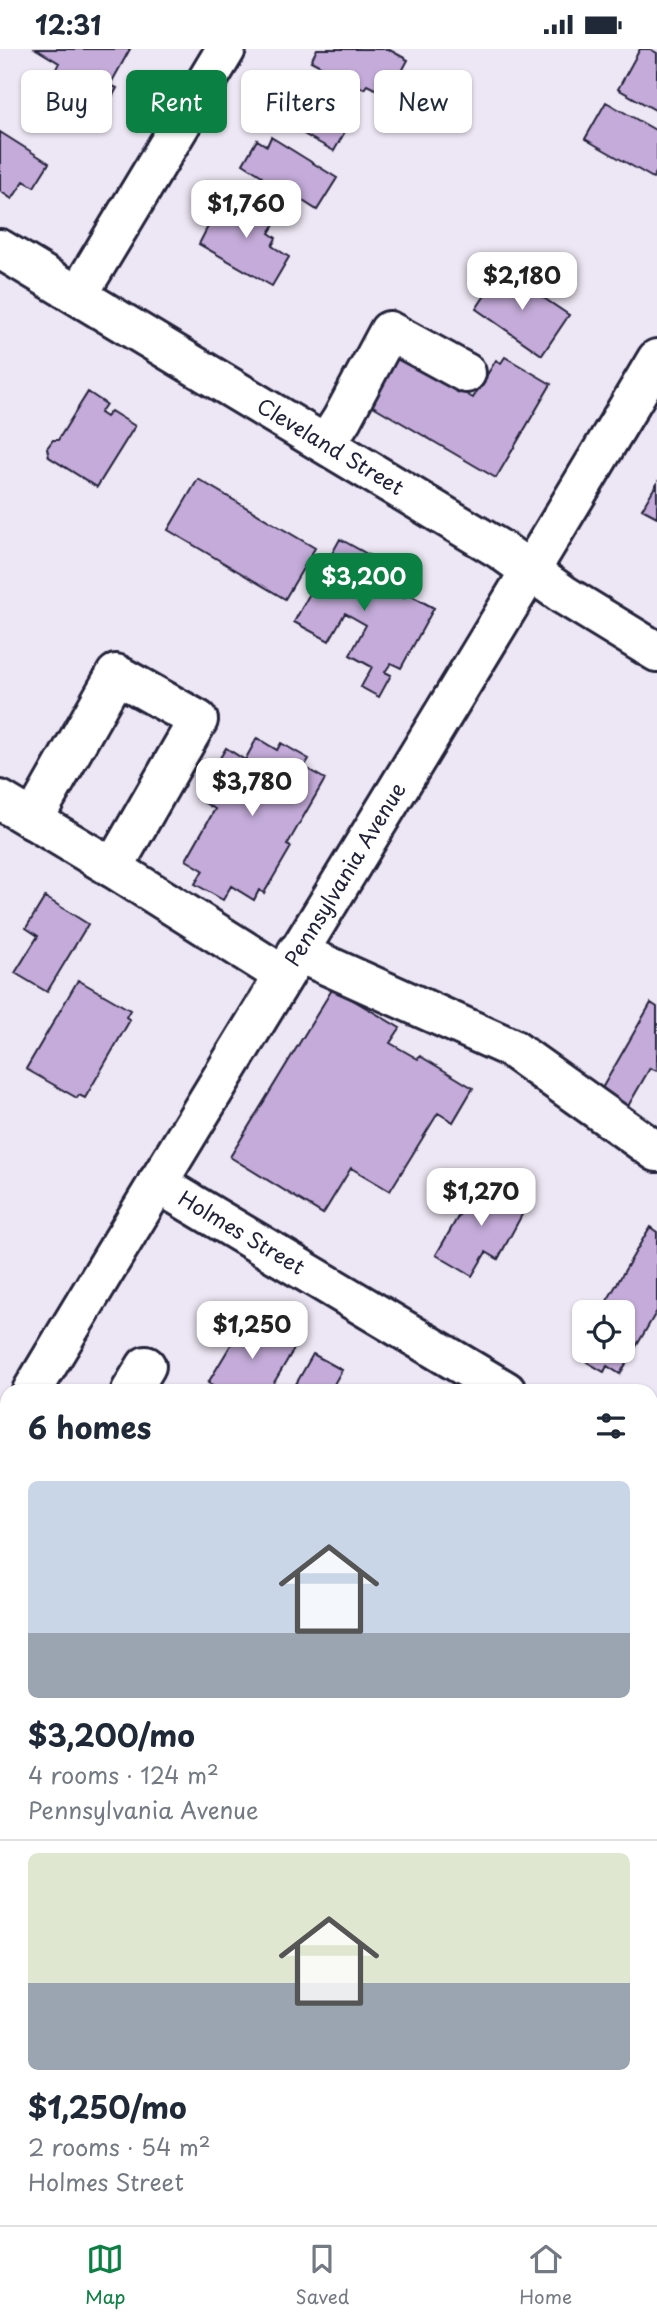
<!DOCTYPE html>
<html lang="en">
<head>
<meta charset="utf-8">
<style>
	:root { --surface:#fff; --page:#f2f2f3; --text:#1f2937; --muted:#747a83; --line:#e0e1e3; --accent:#0b8043 }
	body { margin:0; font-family:"Playpen Sans",sans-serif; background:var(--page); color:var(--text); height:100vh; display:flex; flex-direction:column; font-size:26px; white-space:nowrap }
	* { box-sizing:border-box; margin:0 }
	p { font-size:23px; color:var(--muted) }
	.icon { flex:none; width:38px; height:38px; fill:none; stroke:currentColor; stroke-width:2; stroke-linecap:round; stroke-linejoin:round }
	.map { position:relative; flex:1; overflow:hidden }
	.side { position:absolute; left:0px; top:1335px; width:658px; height:842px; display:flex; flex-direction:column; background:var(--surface); border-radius:21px 21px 0 0; box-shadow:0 2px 5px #0004 }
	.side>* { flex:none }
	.banner { position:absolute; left:21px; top:21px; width:616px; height:63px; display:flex; gap:14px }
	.tools { position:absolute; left:572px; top:1251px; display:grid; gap:14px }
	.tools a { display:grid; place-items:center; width:63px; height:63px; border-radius:10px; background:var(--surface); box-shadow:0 2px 5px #0004; font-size:35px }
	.price { position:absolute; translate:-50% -60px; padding:0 16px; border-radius:14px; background:#fff; color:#222; font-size:23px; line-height:46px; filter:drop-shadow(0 2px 4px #0008) }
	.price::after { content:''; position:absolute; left:50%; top:42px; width:21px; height:16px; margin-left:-10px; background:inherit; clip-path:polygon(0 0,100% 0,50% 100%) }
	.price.active { background:var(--accent); color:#fff }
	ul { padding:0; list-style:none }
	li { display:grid; align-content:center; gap:14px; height:371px; padding:0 28px }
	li+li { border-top:2px solid var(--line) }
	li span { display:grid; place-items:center; height:217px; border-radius:10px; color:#555 }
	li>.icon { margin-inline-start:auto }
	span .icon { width:126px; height:126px; fill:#fffc; stroke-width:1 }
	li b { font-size:30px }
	h2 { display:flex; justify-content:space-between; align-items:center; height:84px; padding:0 28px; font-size:30px }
	.pill { padding:0 24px; border-radius:10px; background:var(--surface); box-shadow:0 2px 5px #0004; font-size:24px; line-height:63px }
	.pill.active { background:var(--accent); color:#fff }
	.status { display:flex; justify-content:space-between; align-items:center; height:49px; padding:0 35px; background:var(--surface); direction:ltr }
	.status svg { height:19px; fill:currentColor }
	.tab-bar { display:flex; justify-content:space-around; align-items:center; height:98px; border-top:2px solid var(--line); background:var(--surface); font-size:19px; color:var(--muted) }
	.tab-bar a { display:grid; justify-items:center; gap:4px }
	.tab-bar .active { color:var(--accent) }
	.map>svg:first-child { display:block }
	.building { fill:#c4abd9; stroke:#22223b; stroke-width:2 }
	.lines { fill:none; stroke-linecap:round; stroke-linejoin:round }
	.minor-casing { stroke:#22223b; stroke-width:44 }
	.minor { stroke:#fff; stroke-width:38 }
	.labels { text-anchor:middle; stroke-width:6; stroke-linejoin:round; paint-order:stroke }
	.street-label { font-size:21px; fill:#22223b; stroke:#fff }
</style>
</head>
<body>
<div class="status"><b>12:31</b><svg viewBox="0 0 49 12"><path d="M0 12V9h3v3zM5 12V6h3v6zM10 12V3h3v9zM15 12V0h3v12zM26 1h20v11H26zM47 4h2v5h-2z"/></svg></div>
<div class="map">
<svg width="657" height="2176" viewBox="0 0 657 2176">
	<rect width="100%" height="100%" fill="#ede6f4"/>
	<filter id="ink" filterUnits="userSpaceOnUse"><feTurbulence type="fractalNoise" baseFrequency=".0143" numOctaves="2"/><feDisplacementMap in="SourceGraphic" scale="14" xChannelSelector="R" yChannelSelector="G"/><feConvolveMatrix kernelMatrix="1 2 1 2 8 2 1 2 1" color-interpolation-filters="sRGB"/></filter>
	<g filter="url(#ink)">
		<path class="building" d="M36 0H130L110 36 117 39 110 52 55 22 59 14Z
			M317 0H388L408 11 389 47 367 36 364 40 311 12Z
			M640 0H650L657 4V62L618 40Z
			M289 27 355 65 334 102 268 65Z
			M606 53 657 82V122L653 129 585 90Z
			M0 83 49 114 34 138 24 132 12 150 0 142Z
			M271 88 337 129 317 161 295 147 285 162 253 143 262 127 243 115 257 91 267 97Z
			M245 148 279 168 269 184 276 189 272 197 289 208 272 237 199 195 219 156 235 165Z
			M502 221 569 266 542 306 476 260Z
			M395 304 473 349 496 311 501 314 505 308 551 335 496 429 366 353Z
			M88 343 106 355 100 364 106 368 111 362 135 377 97 438 49 408 47 399 53 391H58Z
			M198 430 315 499 285 550 168 481Z
			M657 434V468L642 460Z
			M340 490 376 510 366 528 404 549 406 544 434 559 401 619 391 614 385 623 391 626 379 648 361 638 372 618 350 606 366 576 345 564 329 592 294 573Z
			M257 689 277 701 281 694 309 710 304 718 325 730 287 796 291 798 264 844 259 841 254 851 231 837 223 851 195 835 203 821 186 811 215 760 196 749 226 699 245 711Z
			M45 848 88 875 47 943 15 924 38 887 26 879Z
			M78 931 130 961 126 968 130 971 85 1049 79 1046 77 1049 26 1020Z
			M333 939 400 979 390 994 418 1010 420 1007 473 1039 453 1073 438 1064 390 1142 351 1119 323 1165 230 1108Z
			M651 954 657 958V1022L650 1019 624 1064 597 1048Z
			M478 1133 493 1142 495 1138 501 1141 502 1138 517 1146 512 1155 524 1162 498 1210 486 1203 472 1227 436 1206Z
			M650 1178 657 1183V1262L620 1325 607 1317 604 1323 587 1313 590 1307 579 1300 584 1290V1302H623V1264H600Z
			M247 1269 295 1298 269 1342H222L208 1334Z
			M313 1305 342 1321 333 1337 344 1342H292Z
			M657 1512V1581L652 1579 651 1580V1523Z
			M0 1697 7 1701V1737L0 1733Z
			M651 2010 657 2013V2096L651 2092Z
			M657 2112V2176H650L651 2122Z
			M233 2170H341L338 2176H229Z"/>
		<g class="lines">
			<g class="minor-casing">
				<g id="minor">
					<path id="s1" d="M0 200 501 501 564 546 657 603"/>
					<path d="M78 246 226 0"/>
					<path d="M326 395 342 370 389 282 466 324"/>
					<path d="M0 751 113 819 283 926"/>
					<path d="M33 771 116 625 198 671 113 819"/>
					<path d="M297 903 511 999 657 1103"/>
					<path id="s2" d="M157 1134 506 1342"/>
					<path id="s3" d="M32 1342C239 997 452 656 657 310"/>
					<path d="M131 1342 146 1317"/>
					<path d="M651 1393 657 1383"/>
					<path d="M0 1396 7 1384"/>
					<path d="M651 1429 657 1433"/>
					<path d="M0 1552 7 1541"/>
					<path d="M0 1593 7 1597"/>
					<path d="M651 1741 657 1744"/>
					<path d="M0 1799 7 1803"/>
					<path d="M651 1957 657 1947"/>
					<path d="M625 2170 634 2176"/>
					<path d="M192 2176 195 2170"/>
					<path d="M562 2176 566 2170"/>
				</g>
			</g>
			<use href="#minor" class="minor"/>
		</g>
	</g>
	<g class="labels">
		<g class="street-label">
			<text dy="7" stroke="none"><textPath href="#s1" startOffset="385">Cleveland Street</textPath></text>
			<text dy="7" stroke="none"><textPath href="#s3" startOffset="604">Pennsylvania Avenue</textPath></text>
			<text dy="7" stroke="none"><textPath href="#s2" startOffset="98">Holmes Street</textPath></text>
		</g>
	</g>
</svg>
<div class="tools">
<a><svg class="icon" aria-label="locate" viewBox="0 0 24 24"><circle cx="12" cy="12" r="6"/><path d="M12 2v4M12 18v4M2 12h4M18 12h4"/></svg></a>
</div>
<b class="price" style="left:246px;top:191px">$1,760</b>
<b class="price" style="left:522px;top:263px">$2,180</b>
<b class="price active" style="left:364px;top:564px">$3,200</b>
<b class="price" style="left:252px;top:769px">$3,780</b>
<b class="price" style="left:481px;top:1179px">$1,270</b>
<b class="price" style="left:252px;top:1312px">$1,250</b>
<div class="banner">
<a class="pill">Buy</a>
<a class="pill active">Rent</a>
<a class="pill">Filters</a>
<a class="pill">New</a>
</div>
<section class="side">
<h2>6 homes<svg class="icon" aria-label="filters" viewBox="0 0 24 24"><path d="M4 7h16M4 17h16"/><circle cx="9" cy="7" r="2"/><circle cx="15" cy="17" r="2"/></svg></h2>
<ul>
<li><span style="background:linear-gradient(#c9d6e8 70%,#9aa5b1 0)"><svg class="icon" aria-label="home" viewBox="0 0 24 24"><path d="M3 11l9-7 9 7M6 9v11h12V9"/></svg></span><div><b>$3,200/mo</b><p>4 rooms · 124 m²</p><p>Pennsylvania Avenue</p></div></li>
<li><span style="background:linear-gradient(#dfe7d0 60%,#9aa5b1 0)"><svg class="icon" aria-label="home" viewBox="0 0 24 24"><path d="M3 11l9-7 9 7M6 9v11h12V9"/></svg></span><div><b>$1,250/mo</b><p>2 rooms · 54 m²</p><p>Holmes Street</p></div></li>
</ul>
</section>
</div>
<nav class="tab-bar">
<a class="active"><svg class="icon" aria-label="map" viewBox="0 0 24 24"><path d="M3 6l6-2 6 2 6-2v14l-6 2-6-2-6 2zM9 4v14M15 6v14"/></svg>Map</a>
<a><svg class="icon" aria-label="saved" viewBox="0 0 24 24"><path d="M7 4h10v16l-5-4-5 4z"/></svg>Saved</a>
<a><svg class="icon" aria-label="home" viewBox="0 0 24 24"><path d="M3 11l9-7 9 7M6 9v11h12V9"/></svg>Home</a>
</nav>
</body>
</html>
